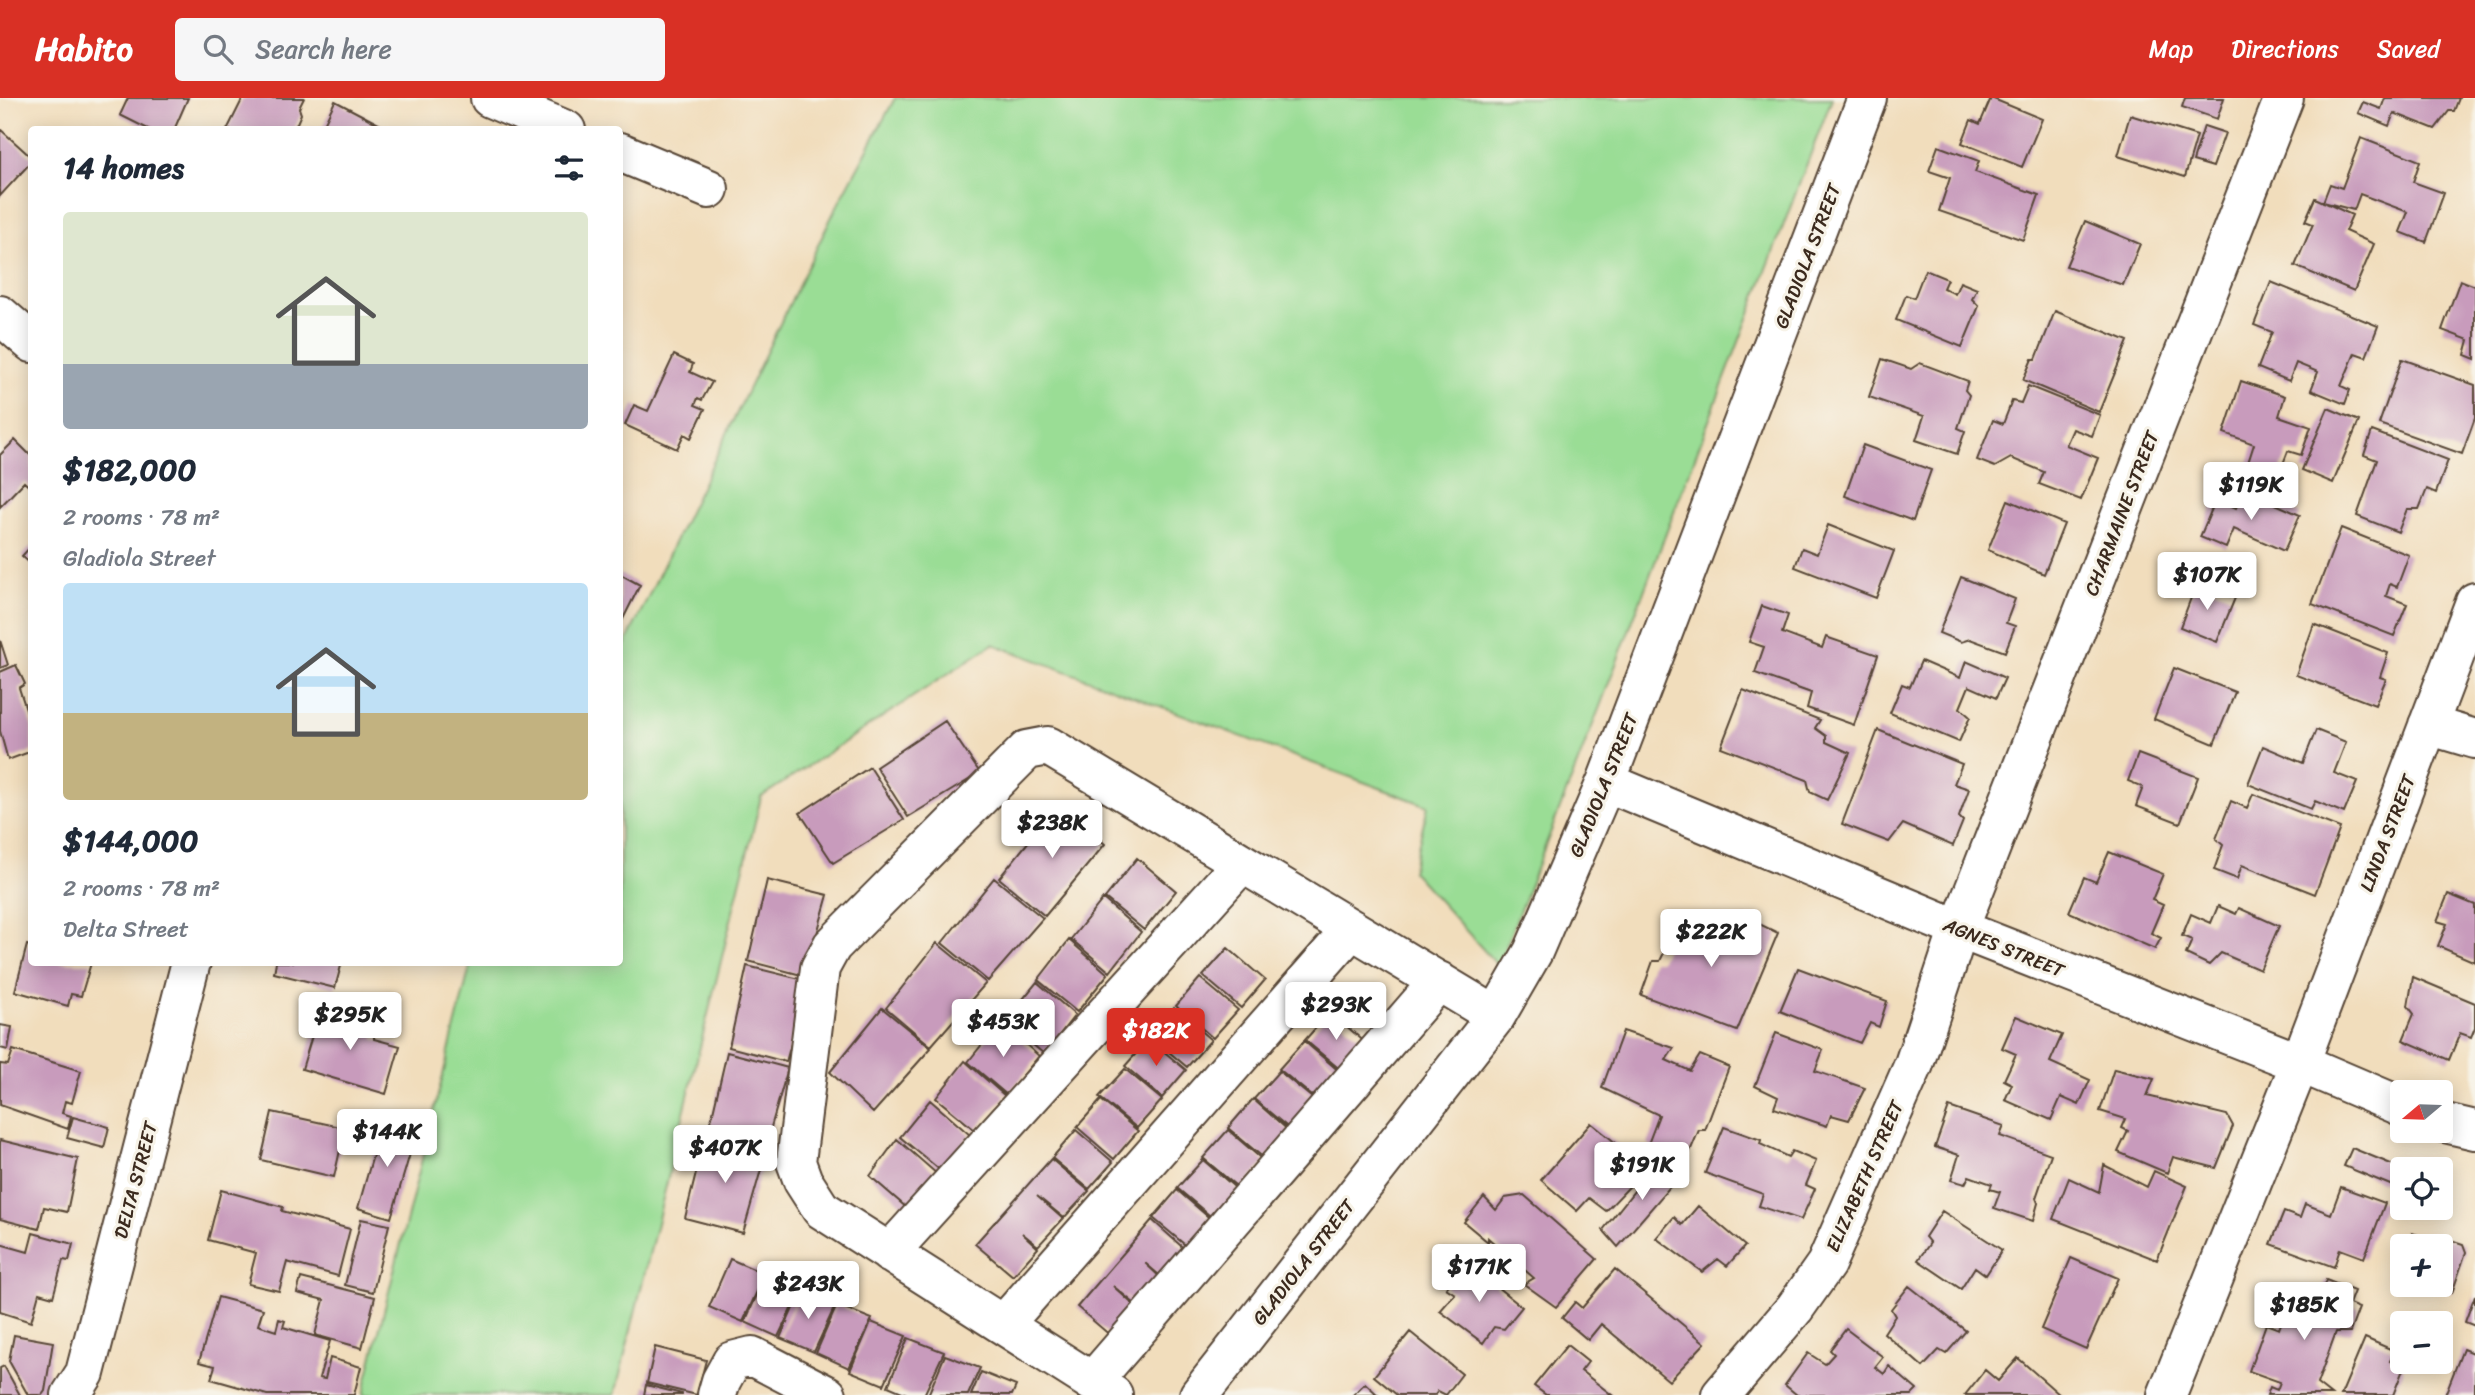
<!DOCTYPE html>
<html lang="en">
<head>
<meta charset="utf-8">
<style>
	:root { --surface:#fff; --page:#f6f6f7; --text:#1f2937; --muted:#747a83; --accent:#d93025 }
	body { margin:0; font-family:Sriracha,sans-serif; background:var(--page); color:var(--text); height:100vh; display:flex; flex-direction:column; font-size:26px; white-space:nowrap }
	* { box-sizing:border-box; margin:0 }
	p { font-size:23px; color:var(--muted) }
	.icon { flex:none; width:38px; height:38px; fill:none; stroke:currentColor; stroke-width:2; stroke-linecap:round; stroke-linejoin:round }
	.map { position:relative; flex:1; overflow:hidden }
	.drawer { position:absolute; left:28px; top:28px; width:595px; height:840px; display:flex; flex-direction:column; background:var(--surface); border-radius:7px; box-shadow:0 4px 18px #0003 }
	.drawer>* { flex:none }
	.needle { width:46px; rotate:251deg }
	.fabs { position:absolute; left:2390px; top:982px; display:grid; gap:14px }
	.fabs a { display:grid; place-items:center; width:63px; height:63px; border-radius:7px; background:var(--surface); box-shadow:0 4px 18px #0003; font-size:35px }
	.price { position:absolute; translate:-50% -60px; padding:0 16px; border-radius:7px; background:#fff; color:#222; font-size:23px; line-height:46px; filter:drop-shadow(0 2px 4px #0008) }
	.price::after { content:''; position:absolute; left:50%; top:42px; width:21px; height:16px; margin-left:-10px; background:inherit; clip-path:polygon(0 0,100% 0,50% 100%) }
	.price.on { background:var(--accent); color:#fff }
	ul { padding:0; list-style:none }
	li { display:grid; align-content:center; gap:14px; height:371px; padding:0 35px }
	li span { display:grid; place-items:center; height:217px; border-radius:7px; color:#555 }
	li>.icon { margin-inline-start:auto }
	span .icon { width:126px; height:126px; fill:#fffc; stroke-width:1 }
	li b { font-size:30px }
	h2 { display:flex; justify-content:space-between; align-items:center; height:84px; padding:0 35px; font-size:30px }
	header { display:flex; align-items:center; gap:42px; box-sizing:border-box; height:98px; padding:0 35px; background:var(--accent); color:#fff }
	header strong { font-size:33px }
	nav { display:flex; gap:38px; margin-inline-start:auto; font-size:24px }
	.search { width:490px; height:63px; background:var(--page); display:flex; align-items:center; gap:18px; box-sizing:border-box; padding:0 24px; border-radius:7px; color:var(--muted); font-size:26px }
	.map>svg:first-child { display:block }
	.green { fill:#9add95; stroke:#6a845a; stroke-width:2 }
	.building { fill:#c89bbc }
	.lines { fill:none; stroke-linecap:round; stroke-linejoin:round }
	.minor-casing { stroke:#564536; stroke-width:42 }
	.minor { stroke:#fff; stroke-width:38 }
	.labels { text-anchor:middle; stroke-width:6; stroke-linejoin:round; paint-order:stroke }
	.street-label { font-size:19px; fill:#3b2a1e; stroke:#f7f3e8 }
</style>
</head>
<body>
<header>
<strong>Habito</strong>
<div class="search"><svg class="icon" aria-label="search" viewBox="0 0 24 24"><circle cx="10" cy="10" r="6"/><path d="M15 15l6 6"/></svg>Search here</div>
<nav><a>Map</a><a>Directions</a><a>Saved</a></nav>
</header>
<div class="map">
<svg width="2475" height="1297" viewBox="0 0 2475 1297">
	<rect width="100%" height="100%" fill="#f7f3e8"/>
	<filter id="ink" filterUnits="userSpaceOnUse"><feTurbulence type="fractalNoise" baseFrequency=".0143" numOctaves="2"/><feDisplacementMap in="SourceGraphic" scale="14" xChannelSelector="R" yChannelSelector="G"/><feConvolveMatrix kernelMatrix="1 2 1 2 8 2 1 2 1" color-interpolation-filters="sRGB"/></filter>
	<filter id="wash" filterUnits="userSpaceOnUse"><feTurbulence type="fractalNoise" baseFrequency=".00686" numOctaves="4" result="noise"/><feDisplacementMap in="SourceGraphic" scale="28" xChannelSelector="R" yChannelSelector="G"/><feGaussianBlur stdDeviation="1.57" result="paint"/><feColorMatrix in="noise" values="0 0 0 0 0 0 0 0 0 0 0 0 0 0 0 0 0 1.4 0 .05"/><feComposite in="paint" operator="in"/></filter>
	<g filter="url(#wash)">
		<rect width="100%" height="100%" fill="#f1ddbc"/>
		<path class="green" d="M895 0H1832L1599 611 1498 868 1412 773 1428 708 993 546 761 699 615 1297H363L471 865 620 864V557L834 114Z"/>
		<g id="blocks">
			<path class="building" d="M128 0H188L174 32H150L120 17Z
				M243 0H304L299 10 301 16 294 32H227Z
				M1991 0 2042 21 2022 69 1962 45 1971 22 1980 26Z
				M2185 0H2224L2217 21 2182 9Z
				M2385 0H2459L2454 13H2449L2435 31 2394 15 2389 28 2358 15 2363 4 2381 11Z
				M335 3 390 32H321Z
				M2130 17 2197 38 2185 79 2118 58Z
				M2204 28 2225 35 2213 69 2193 63Z
				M0 31 32 60V63L0 98Z
				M2361 40 2420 63 2413 84 2444 95 2426 144 2400 134 2408 114 2360 96 2354 112 2323 104 2330 86 2342 90Z
				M1938 48 1979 63 1975 74 2039 97 2023 142 1939 113 1950 80 1929 73Z
				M2315 100 2352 117 2345 133 2374 146 2354 193 2295 168 2313 126 2305 123Z
				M2085 123 2140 146 2123 187 2066 168Z
				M1925 172 1947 181 1943 190 1955 196 1960 184 1977 191 1972 201 1979 208 1962 249 1896 222 1906 197 1914 200Z
				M2460 182 2475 188V261L2465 257 2469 242 2442 232Z
				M2271 184 2378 228 2366 259 2355 255 2341 288 2350 292 2345 306 2311 292 2318 274 2296 265 2289 283 2258 270 2272 234 2254 227Z
				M2055 213 2128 243 2099 314 2023 282 2032 261H2036Z
				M674 257 693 266 690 274 712 284 702 302 698 300 695 307 705 311 691 340 684 336 677 351 625 327 634 307 648 313Z
				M1882 261 1911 271 1920 265 1968 283 1965 292 1969 297 1958 330 1965 333 1957 356 1916 342 1924 318 1869 299Z
				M2402 261 2475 287V320L2462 356 2379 326Z
				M2241 283 2285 298 2279 318 2311 329 2301 357 2288 353 2278 379 2247 368 2254 346 2224 335Z
				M2028 288 2100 317 2092 338 2073 331 2066 347 2098 360 2081 402 2039 386 2044 374 2011 360 1995 369 1977 362 1993 322 2003 326 2012 303 2021 305Z
				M2328 310 2359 323 2333 385 2302 372Z
				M2372 333 2448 362 2436 395 2427 391 2419 411H2407L2398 434 2357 418 2377 362 2364 357Z
				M15 342 32 359V391L24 384 0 409V357Z
				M1863 347 1931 372 1913 423 1845 398Z
				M2244 392 2300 417 2284 453 2234 431 2226 450 2200 439 2216 401 2236 410Z
				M2008 402 2064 426 2044 476 1988 452Z
				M1828 427 1894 453 1876 500 1795 469 1802 450 1817 456Z
				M2341 430 2409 457 2397 489 2390 486 2386 498 2407 506 2394 538 2312 506Z
				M32 447V467L22 458Z
				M620 476 640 487 620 527Z
				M1961 479 2015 501 2006 525 2015 528 2005 554 1970 541 1961 544 1939 535Z
				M2197 484 2235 500 2217 544 2180 529Z
				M1762 508 1788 517 1782 535 1822 550 1826 539 1878 557 1854 627 1807 610 1811 595 1755 575 1764 549 1749 544Z
				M2314 526 2388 555 2380 579 2386 581 2375 607 2296 577Z
				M0 542 8 567 0 570Z
				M1921 563 1960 580 1966 563 2005 580 1996 600 1969 588 1960 610 1970 619 1959 644 1890 615 1902 586 1910 589Z
				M16 567 25 586 19 590 32 629V653L8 662 0 633V574Z
				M2174 570 2235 594 2214 646 2154 621Z
				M1743 592 1820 622 1815 630 1826 638V644L1850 655 1827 702 1810 694 1807 682 1721 649Z
				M945 623 980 675 908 719 876 669Z
				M1878 632 1962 666 1954 686 1969 691 1959 719 1963 723 1953 748 1903 726 1889 744 1842 726Z
				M2316 632 2346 644 2334 675 2357 684 2344 715 2315 703 2311 711 2248 686 2263 648 2303 665Z
				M2138 656 2198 679 2180 725 2136 708 2143 689 2128 683Z
				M870 669 904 722 833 765 800 715Z
				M2253 696 2340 730 2315 796 2242 767 2237 781 2214 772 2223 747 2216 741 2231 703 2247 710Z
				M1060 705 1105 746 1045 818 999 780Z
				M2109 754 2163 776 2152 802 2163 807 2151 835 2161 840 2155 851 2069 814 2084 779 2096 784Z
				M1137 760 1176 793 1144 832 1105 800Z
				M994 780 1043 820 988 883 942 845Z
				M767 782 828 797 805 878 748 863Z
				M2448 796 2475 807V864L2438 848 2447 826 2437 823Z
				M1103 801 1141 834 1110 874 1071 841Z
				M2218 808 2236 816 2239 810 2279 828 2260 872 2221 855 2209 867 2186 856 2192 842 2182 838 2191 816 2211 825Z
				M1683 816 1714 830 1718 822 1738 830 1745 819 1778 835 1737 933 1641 897 1653 863H1660Z
				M1069 842 1108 876 1077 914 1038 882Z
				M937 845 986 885 931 948 886 910Z
				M27 847 32 848V864L91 865 81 898 71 896 68 908 15 893Z
				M1228 850 1265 882 1241 910 1203 878Z
				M276 864H342L335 890 274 875Z
				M747 868 808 883 786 964 729 949Z
				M1798 870 1887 903 1879 929 1870 925 1860 945 1780 913Z
				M2413 879 2475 905V929L2471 939 2460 935 2449 962 2403 942 2414 916 2408 908Z
				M1200 880 1238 912 1213 940 1176 908Z
				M1037 884 1075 917 1044 956 1005 923Z
				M321 908 346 915V921L374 931V941L400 948 386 996 302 971Z
				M882 910 931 950 873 1015 830 974Z
				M1174 910 1211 942 1187 969 1150 938Z
				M1330 914 1367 946 1342 973 1305 942Z
				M2016 918 2062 937 2050 964 2090 982 2079 1007 2061 999 2051 1022 2005 1002 2012 986 2004 982 2016 956 2002 950Z
				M1000 924 1039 958 1007 997 968 964Z
				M0 927 12 929 8 952 0 950Z
				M1623 933 1674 950 1666 962 1690 973 1700 957 1729 969 1705 1032H1699L1683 1070 1648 1046 1659 1017 1602 990Z
				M1776 935 1823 952 1815 973 1865 990 1849 1022 1831 1017 1827 1028 1774 1010 1778 999 1755 988Z
				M1149 941 1186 972 1162 1000 1125 968Z
				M1304 943 1341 975 1317 1002 1279 971Z
				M13 952 81 973 72 1005 65 1003 62 1015 71 1018 68 1031 0 1007V966L8 967Z
				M727 954 788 970 765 1050 708 1036Z
				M965 963 1005 998 975 1032 936 1000Z
				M1125 971 1162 1002 1137 1030 1099 999Z
				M2114 971 2154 981 2147 998 2227 1017 2233 1028 2216 1070 2173 1059 2167 1075 2118 1054 2128 1033 2122 1030 2126 1021 2100 1013Z
				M1279 973 1317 1004 1291 1032 1254 1001Z
				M1253 1001 1290 1034 1265 1061 1228 1030Z
				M930 1002 970 1037 940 1072 900 1039Z
				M1101 1002 1138 1033 1114 1061 1077 1029Z
				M1949 1009 2004 1028 2000 1038 2051 1056 2036 1100 2038 1105 2033 1123 1994 1110 2000 1094 1990 1091 1992 1086 1969 1078 1965 1086 1951 1082 1959 1057 1935 1049Z
				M272 1014 345 1030 334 1079 261 1062Z
				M73 1019 109 1029 104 1050 67 1040Z
				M383 1022 417 1032 391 1120 358 1110Z
				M1591 1025 1647 1070 1606 1113 1589 1100 1577 1113 1541 1082Z
				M1724 1029 1761 1042 1760 1046 1788 1059 1792 1053 1816 1063 1806 1087 1815 1091 1801 1122 1759 1108 1763 1096 1705 1075Z
				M1076 1032 1113 1064 1089 1091 1052 1060Z
				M1228 1032 1265 1064 1241 1092 1203 1060Z
				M705 1039 766 1054 743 1135 685 1120Z
				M897 1041 937 1076 907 1110 870 1078Z
				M0 1042 78 1061 67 1114 44 1109 39 1131 0 1121Z
				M2352 1050 2403 1071 2400 1091 2344 1068Z
				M1051 1061 1089 1093 1064 1120 1037 1098 1063 1121 1038 1148 1022 1135 1038 1150 1013 1178 975 1146Z
				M1663 1061 1682 1075 1618 1149 1603 1132 1639 1087Z
				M1203 1062 1240 1094 1215 1122 1177 1090Z
				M2104 1067 2147 1089 2154 1073 2187 1088 2157 1162 2053 1121 2069 1080 2099 1094Z
				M2341 1089 2385 1105 2364 1160 2340 1151 2334 1169 2271 1146 2284 1114 2300 1120 2305 1106 2331 1116Z
				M221 1092 283 1109 282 1113 350 1131 338 1178 287 1164 279 1193 248 1186 256 1155 208 1142Z
				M1177 1092 1214 1124 1190 1151 1153 1120Z
				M1524 1097 1597 1161 1556 1209 1524 1186 1534 1180 1488 1140V1144L1464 1124 1484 1099 1496 1112 1505 1100Z
				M1698 1108 1745 1148 1727 1168 1718 1161 1702 1174 1656 1140 1674 1119 1682 1127Z
				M1942 1113 2002 1152 1986 1177 1975 1169 1961 1191 1918 1162 1930 1145 1925 1139Z
				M361 1121 389 1127 373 1194 345 1187Z
				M1152 1122 1189 1155 1165 1182 1145 1165 1164 1183 1140 1210 1113 1188 1139 1212 1112 1239 1077 1209Z
				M33 1135 73 1146 69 1163 63 1162 53 1199 39 1195 31 1224 0 1214V1146L28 1154Z
				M2412 1135 2436 1143 2439 1138 2463 1146 2466 1154 2452 1195 2428 1187 2441 1186V1148H2408Z
				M2071 1160 2118 1180 2086 1251 2041 1231Z
				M730 1161 765 1176 743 1224 709 1209Z
				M1467 1165 1522 1209 1504 1231 1494 1229 1483 1245 1440 1213 1455 1196 1446 1190Z
				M1615 1171 1705 1245 1669 1283 1601 1226 1588 1242 1562 1220 1575 1204 1582 1210Z
				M766 1176 801 1190 778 1239 745 1224Z
				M301 1180 375 1199 362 1250 315 1237 324 1202 297 1195Z
				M2326 1182 2354 1193 2349 1206 2359 1210 2350 1234H2336L2317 1286 2331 1297H2267L2270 1289 2277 1292 2280 1284 2249 1273 2266 1226 2279 1231 2291 1199 2317 1208Z
				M1909 1188 1966 1233 1946 1256 1939 1252 1923 1269 1884 1235 1895 1218 1891 1211Z
				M801 1192 836 1206 814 1254 780 1240Z
				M2475 1197V1228L2465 1224Z
				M218 1199 263 1211 258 1227 276 1233 279 1221 285 1223 283 1229 330 1243 319 1280 325 1281 330 1260 361 1269 354 1297H267L211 1281 215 1268 199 1264Z
				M837 1207 872 1221 849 1270 816 1255Z
				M871 1224 906 1238 884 1287 850 1273Z
				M1846 1231 1883 1259 1875 1269 1884 1276 1889 1268 1917 1292 1912 1297H1797L1785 1287 1808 1255 1825 1266 1834 1256 1830 1252Z
				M1410 1234 1462 1276 1446 1297 1438 1293 1435 1297H1397L1374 1278Z
				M14 1237 53 1244 45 1293 42 1297H28L9 1263Z
				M908 1240 944 1254 924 1297H909L888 1288Z
				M2365 1240 2395 1253 2390 1263 2404 1269 2393 1297H2341Z
				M1567 1247 1588 1264 1581 1273 1612 1297H1546L1534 1288Z
				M655 1249 706 1262 697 1297 647 1285Z
				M2463 1251 2475 1256V1297H2445Z
				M945 1257 980 1270 968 1297H928Z
				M2018 1260 2060 1297H1965L1985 1272 1998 1283Z
				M4 1268 20 1297H0V1270Z
				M981 1274 1016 1288 1012 1297H971Z
				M1365 1285 1378 1297H1353Z
				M646 1287 682 1296V1297H644Z"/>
		</g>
	</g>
	<g filter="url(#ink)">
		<use href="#blocks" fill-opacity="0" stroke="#564536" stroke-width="2"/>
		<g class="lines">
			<g class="minor-casing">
				<path id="minor" d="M490 0 566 32
					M620 54 709 91
					M0 217 32 245
					M2428 627 2475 641
					M1606 684 1959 831 2300 965 2403 1009
					M2441 1024 2475 1032
					M889 1155 1242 765
					M1003 1227 1352 831
					M1092 1284 1439 883
					M71 1297 85 1275 191 864
					M717 1297 721 1283 732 1263 752 1258 827 1297
					M1113 1297 821 1111 803 1083 796 1064 820 870 832 848 1027 652 1048 648 1496 918
					M1199 1297 1496 918 1533 854 1606 684 1867 0
					M1721 1297 1795 1210 1826 1166 1914 966 1959 831 2284 0
					M2167 1297 2300 965 2475 504"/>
			</g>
			<use href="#minor" class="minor"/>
		</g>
	</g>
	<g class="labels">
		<g class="street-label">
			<text transform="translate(1807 158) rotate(-69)" y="7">GLADIOLA STREET</text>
			<text transform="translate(2121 415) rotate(-69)" y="7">CHARMAINE STREET</text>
			<text transform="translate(1603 687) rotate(-68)" y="7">GLADIOLA STREET</text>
			<text transform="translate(2387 735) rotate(-69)" y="7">LINDA STREET</text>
			<text transform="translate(2004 849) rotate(22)" y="7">AGNES STREET</text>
			<text transform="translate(1864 1078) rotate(-66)" y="7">ELIZABETH STREET</text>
			<text transform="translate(135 1082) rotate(-75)" y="7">DELTA STREET</text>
			<text transform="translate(1303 1164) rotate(-52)" y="7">GLADIOLA STREET</text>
		</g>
	</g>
</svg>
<div class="fabs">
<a><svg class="needle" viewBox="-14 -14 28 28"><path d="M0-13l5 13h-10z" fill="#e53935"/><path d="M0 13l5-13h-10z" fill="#747a83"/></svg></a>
<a><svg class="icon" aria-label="locate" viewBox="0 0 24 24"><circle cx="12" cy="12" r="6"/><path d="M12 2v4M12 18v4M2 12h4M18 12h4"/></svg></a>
<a>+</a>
<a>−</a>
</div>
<b class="price" style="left:2251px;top:424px">$119K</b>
<b class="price" style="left:2207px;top:514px">$107K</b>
<b class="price" style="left:1052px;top:762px">$238K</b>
<b class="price" style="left:1711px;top:871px">$222K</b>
<b class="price" style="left:1336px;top:944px">$293K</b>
<b class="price" style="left:350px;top:954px">$295K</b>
<b class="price" style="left:1003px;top:961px">$453K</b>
<b class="price on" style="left:1156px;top:970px">$182K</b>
<b class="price" style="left:387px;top:1071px">$144K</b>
<b class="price" style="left:725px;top:1087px">$407K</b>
<b class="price" style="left:1642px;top:1104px">$191K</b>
<b class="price" style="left:1479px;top:1206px">$171K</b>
<b class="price" style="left:808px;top:1223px">$243K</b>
<b class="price" style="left:2304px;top:1244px">$185K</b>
<section class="drawer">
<h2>14 homes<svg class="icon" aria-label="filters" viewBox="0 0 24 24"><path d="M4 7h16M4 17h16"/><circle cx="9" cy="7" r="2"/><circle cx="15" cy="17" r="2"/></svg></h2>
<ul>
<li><span style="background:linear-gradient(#dfe7d0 70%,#9aa5b1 0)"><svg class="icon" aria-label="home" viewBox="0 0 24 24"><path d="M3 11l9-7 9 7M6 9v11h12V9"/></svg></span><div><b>$182,000</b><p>2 rooms · 78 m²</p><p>Gladiola Street</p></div></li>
<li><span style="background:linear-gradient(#bfe0f5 60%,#c2b280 0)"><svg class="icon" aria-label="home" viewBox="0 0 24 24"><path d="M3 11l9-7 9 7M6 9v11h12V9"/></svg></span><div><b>$144,000</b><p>2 rooms · 78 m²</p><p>Delta Street</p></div></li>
</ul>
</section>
</div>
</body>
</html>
